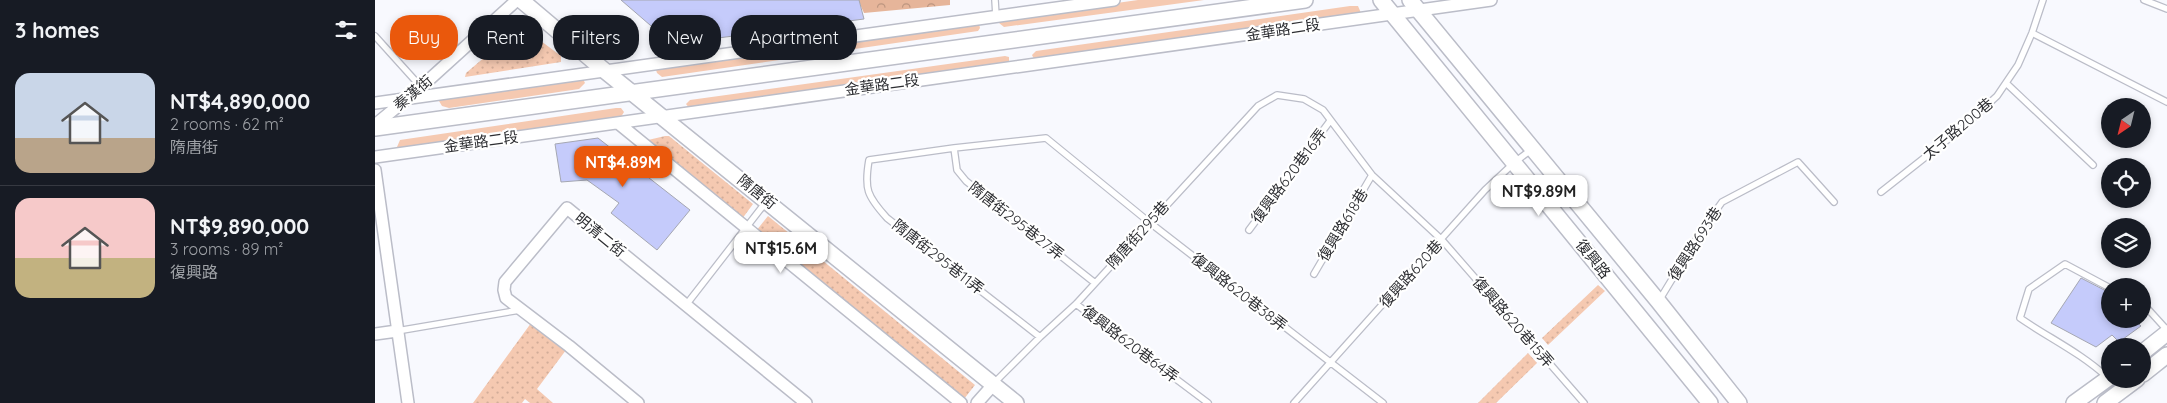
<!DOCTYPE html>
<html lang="en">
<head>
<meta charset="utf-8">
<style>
	:root { --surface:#171b24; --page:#20242c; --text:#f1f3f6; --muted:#9ea1a6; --line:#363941; --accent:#ea580c }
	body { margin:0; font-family:Quicksand,"Noto Sans TC",sans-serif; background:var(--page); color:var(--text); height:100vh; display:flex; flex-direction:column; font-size:19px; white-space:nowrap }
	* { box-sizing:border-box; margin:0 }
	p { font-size:16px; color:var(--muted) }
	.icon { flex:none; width:28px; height:28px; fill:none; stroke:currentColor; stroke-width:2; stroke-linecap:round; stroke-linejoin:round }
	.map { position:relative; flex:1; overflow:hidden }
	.sheet { display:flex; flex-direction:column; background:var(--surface); width:375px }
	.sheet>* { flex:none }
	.banner { position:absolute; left:15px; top:15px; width:475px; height:45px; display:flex; gap:10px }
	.needle { width:32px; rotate:215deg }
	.buttons { position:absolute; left:1726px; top:98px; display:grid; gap:10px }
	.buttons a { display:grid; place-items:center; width:50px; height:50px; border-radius:50%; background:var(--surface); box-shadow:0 2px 8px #0003; font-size:25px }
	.price { position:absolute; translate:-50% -42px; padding:0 11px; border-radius:10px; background:#fff; color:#222; font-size:16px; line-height:32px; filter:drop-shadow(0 1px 2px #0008) }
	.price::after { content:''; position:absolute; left:50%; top:30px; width:15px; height:11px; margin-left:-8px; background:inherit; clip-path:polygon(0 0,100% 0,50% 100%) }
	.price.active { background:var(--accent); color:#fff }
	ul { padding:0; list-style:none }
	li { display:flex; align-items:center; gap:15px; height:125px; padding:0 15px }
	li+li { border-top:1px solid var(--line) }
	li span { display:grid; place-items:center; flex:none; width:140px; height:100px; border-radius:15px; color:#555 }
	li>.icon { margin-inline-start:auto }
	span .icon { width:60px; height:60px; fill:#fffc; stroke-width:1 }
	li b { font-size:21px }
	h2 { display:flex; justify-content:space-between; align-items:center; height:60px; padding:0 15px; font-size:21px }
	.tag { padding:0 18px; border-radius:20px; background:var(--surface); box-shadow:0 2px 8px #0003; font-size:18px; line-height:45px }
	.tag.active { background:var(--accent); color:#fff }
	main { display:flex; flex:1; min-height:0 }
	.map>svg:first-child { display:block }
	.grass { fill:#f5c9b1 }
	.forest { fill:url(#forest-crowns) }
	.park { fill:url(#park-dots) }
	.building { fill:#c5cbfb; stroke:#a5a7b2 }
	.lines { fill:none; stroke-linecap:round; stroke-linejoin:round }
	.service-casing { stroke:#bbbdc8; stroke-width:8 }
	.minor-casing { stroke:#bbbdc8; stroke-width:14 }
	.tertiary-casing { stroke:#bbbdc8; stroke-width:18 }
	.service { stroke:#fff; stroke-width:5.5 }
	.minor { stroke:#fff; stroke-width:11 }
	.tertiary { stroke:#fff; stroke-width:15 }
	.labels { text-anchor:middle; stroke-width:4.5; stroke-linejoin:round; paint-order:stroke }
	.street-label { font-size:15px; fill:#2d2e32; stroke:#fff }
</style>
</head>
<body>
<main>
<section class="sheet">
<h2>3 homes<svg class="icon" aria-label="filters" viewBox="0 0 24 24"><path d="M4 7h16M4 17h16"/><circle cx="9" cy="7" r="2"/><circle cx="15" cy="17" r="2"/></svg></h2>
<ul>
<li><span style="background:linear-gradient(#c9d6e8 65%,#b9a48a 0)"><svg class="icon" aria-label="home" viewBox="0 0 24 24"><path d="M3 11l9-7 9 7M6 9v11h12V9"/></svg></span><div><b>NT$4,890,000</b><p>2 rooms · 62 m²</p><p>隋唐街</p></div></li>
<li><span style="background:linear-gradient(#f6c9c9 60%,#c2b280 0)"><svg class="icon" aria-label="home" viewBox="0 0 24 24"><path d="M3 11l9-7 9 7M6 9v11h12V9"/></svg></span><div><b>NT$9,890,000</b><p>3 rooms · 89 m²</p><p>復興路</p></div></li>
</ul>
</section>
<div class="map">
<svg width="1792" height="403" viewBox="0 0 1792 403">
	<defs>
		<pattern id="forest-crowns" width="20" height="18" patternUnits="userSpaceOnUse" patternTransform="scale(1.25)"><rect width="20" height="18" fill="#e6b59a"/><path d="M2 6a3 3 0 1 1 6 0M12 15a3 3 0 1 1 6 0" fill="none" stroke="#bb947e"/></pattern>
		<pattern id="park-dots" width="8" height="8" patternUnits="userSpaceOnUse" patternTransform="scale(1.25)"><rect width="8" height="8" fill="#f5c9b1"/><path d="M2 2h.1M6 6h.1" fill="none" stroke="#d2ad99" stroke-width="1.8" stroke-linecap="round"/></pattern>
	</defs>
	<rect width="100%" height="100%" fill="#f8f9fe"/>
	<path class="grass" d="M763 0H829L629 27 624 23 629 19Z
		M975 6H983L986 13 984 15 659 59 657 55 661 51Z
		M604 24 605 28 603 31 287 77 282 73 281 70 283 67Z
		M630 56 634 57V63L315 109 311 104 315 100Z
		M208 79 210 83 204 89 74 108 67 106 64 101 66 98Z
		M241 108H246L249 112 246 117 23 149 22 147 25 140Z"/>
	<path class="forest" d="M483 0H575V5L489 13Z"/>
	<path class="park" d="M146 26 186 56V62L90 77 91 73Z
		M290 136H294L378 204 367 219 269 141Z
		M393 216 600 385 589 399 381 231Z
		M1223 285 1230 291 1173 345 1167 338Z
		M159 319 194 346 162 389 178 403H155L150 399 147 403H98Z
		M1153 353 1162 363 1121 403H1103Z"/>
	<path class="building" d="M246 0H484L489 19 297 44Z
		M223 138 315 210 282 250 236 213 244 203 212 180 186 182 180 144Z
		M1706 278 1735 293V319H1758L1766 326 1744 342 1737 335 1721 347 1676 323Z"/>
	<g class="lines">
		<g class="service-casing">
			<path id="service" d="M620 0 621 16
				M1769 0 1792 9
				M1657 33 1792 102
				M0 36 46 87
				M1631 83 1718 165
				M579 148 582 170 591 181 720 283
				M1506 192 1586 129 1622 96 1643 65 1657 33 1668 0
				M874 230 955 121
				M939 274 997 175
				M1285 299 1327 230 1347 202 1423 162 1459 202
				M701 304 833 403
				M311 305 391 202
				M1768 306 1772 308 1792 330
				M22 331 145 310
				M665 337 512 218C492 196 489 189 494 160L579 148 671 138 774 222 1008 403
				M1732 377C1706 353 1674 338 1645 318L1654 289 1690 264 1735 288
				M619 383 665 337 701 304 883 106 902 95 929 99 948 110 997 175 1067 240 1209 403
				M919 403 1110 190 1140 162 1157 149"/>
		</g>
		<g class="minor-casing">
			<path id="minor" d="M0 103 739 0
				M243 123 586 403
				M0 125 46 87 142 0
				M0 157 1116 0
				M0 170 33 403
				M0 334 22 331
				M263 403 194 346 131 298 129 290 130 282 192 208 431 403
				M602 403 618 385"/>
		</g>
		<g class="tertiary-casing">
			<path id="tertiary" d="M146 0 230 71 641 403
				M1006 0 1335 403
				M1035 0 1283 301 1364 403
				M0 128 930 0
				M1768 352 1792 333
				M1768 374 1792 355
				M1699 403 1735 377
				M1730 403 1762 379"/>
		</g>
		<use href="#service" class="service"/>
		<use href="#minor" class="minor"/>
		<use href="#tertiary" class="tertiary"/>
	</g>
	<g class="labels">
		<g class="street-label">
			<text transform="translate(908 30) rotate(-9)" y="5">金華路二段</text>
			<text transform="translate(507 85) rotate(-8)" y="5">金華路二段</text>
			<text transform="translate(38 93) rotate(-40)" y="5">秦漢街</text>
			<text transform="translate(1583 129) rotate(-40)" y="5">太子路200巷</text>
			<text transform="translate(106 142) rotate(-8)" y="5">金華路二段</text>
			<text transform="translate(914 176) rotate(-53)" y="5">復興路620巷16弄</text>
			<text transform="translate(382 192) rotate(39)" y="5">隋唐街</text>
			<text transform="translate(641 221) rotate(38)" y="5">隋唐街295巷27弄</text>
			<text transform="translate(968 225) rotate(-59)" y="5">復興路618巷</text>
			<text transform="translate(225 235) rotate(39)" y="5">明清二街</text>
			<text transform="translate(763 235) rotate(-48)" y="5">隋唐街295巷</text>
			<text transform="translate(1320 244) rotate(-57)" y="5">復興路693巷</text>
			<text transform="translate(563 257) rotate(38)" y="5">隋唐街295巷11弄</text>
			<text transform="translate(1218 259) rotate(51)" y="5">復興路</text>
			<text transform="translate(1036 274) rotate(-48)" y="5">復興路620巷</text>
			<text transform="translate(864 292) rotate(38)" y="5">復興路620巷38弄</text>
			<text transform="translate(1138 322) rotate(49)" y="5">復興路620巷15弄</text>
			<text transform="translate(755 344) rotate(37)" y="5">復興路620巷64弄</text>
		</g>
	</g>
</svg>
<div class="buttons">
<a><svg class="needle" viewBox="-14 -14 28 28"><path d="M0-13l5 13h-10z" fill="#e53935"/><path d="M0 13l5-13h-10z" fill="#9ea1a6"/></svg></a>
<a><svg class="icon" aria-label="locate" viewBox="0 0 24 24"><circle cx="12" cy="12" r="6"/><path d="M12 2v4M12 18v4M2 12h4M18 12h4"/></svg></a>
<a><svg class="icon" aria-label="layers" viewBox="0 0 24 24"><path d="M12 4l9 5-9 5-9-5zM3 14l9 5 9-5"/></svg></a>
<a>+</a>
<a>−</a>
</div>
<b class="price active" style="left:248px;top:188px">NT$4.89M</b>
<b class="price" style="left:1164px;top:217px">NT$9.89M</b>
<b class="price" style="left:406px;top:274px">NT$15.6M</b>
<div class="banner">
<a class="tag active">Buy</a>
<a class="tag">Rent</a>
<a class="tag">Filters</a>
<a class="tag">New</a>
<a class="tag">Apartment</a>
</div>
</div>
</main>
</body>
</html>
